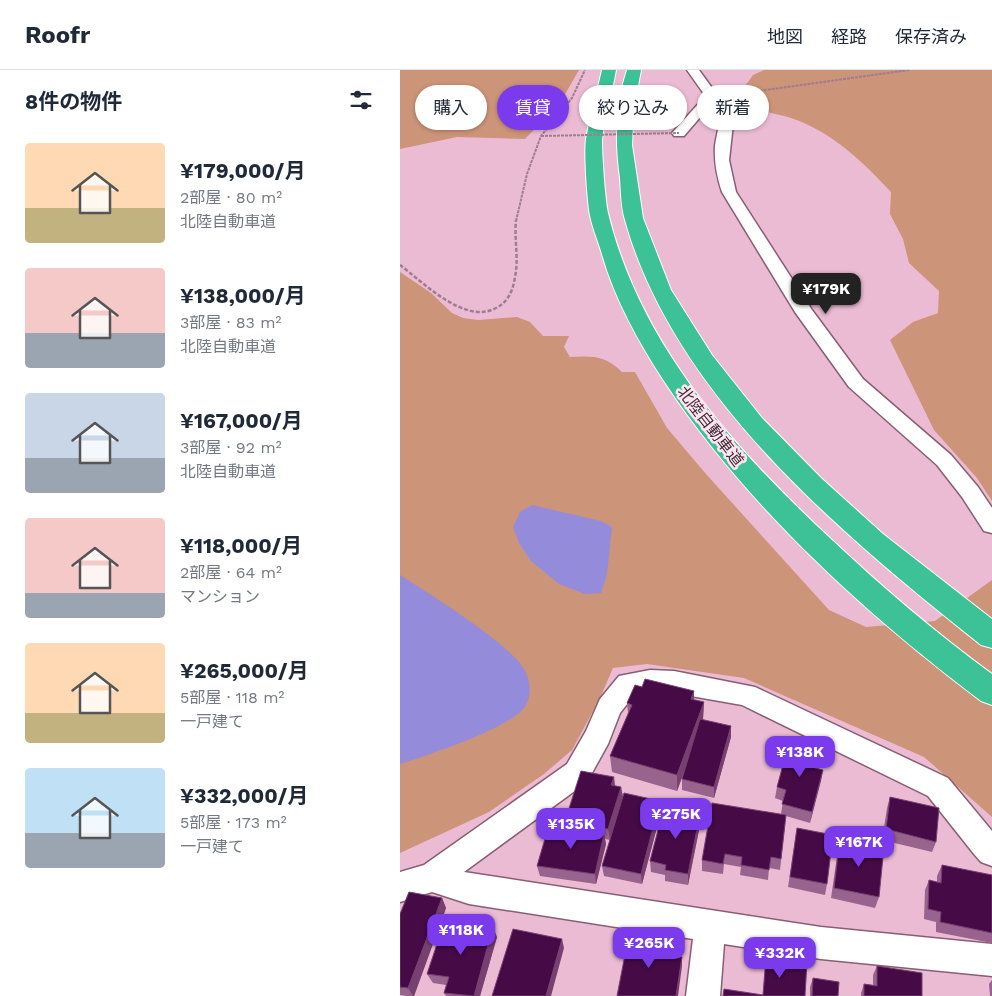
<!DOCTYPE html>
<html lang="ja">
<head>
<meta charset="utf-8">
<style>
	:root { --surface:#fff; --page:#f6f6f7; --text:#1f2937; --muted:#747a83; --line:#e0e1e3; --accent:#7c3aed }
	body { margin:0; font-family:"Work Sans","Noto Sans JP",sans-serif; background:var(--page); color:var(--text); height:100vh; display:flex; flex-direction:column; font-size:19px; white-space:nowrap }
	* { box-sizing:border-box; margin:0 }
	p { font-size:16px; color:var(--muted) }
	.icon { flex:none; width:28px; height:28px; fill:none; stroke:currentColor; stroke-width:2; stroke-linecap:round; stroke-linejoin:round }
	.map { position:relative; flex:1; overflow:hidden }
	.side { display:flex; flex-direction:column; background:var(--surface); width:400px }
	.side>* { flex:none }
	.hud { position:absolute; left:15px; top:15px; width:475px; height:45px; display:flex; gap:10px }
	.price { position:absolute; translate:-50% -42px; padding:0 11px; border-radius:10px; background:var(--accent); color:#fff; font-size:16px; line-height:32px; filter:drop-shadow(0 1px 2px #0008) }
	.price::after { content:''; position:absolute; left:50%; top:30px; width:15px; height:11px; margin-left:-8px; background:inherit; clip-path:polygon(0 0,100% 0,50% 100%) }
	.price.current { background:#222; color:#fff }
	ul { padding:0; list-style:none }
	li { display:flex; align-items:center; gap:15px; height:125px; padding:0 25px }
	li span { display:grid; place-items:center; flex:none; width:140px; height:100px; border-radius:5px; color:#555 }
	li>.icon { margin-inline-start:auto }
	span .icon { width:60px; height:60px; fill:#fffc; stroke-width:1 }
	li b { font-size:21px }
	h2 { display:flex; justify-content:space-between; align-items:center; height:60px; padding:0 25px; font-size:21px }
	.chip { padding:0 18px; border-radius:22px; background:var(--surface); box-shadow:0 1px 4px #0004; font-size:18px; line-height:45px }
	.chip.current { background:var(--accent); color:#fff }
	header { display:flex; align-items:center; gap:30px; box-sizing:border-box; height:70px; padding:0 25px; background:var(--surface); border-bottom:1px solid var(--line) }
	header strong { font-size:24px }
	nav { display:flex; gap:28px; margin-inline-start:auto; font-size:18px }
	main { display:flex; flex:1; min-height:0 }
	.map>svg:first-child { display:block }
	.green { fill:#cc9478 }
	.water { fill:#948cdb }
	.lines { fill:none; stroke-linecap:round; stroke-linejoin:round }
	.minor-casing { stroke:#885e73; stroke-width:3 }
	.motorway-casing { stroke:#fff; stroke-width:2 }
	.path-far1 { stroke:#a07d8e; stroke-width:2; stroke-dasharray:3 1; stroke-linecap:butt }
	.path { stroke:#a07d8e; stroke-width:2.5; stroke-dasharray:4 2; stroke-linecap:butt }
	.minor { fill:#fff; fill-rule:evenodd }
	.motorway { fill:#3dc197; fill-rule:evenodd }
	.path-bridge { stroke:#a07d8e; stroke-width:2; stroke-dasharray:3 1; stroke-linecap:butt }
	.wall { fill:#98638d }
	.shaded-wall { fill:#784071 }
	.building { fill:#460b47; stroke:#784071 }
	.labels { text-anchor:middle; stroke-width:5; stroke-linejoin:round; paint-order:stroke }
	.street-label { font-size:16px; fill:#402d36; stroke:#fde4f0 }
</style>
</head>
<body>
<header>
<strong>Roofr</strong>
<nav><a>地図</a><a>経路</a><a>保存済み</a></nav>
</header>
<main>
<section class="side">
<h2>8件の物件<svg class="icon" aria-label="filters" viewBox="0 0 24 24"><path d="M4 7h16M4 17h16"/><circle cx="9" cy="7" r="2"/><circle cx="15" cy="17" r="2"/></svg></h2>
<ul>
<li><span style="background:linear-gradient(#ffd9b3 65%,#c2b280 0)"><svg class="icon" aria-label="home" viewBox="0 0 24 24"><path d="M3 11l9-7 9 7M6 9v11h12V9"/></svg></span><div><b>¥179,000/月</b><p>2部屋 · 80 m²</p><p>北陸自動車道</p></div></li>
<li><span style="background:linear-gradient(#f6c9c9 65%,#9aa5b1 0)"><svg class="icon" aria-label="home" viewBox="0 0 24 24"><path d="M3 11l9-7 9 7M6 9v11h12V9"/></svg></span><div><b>¥138,000/月</b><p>3部屋 · 83 m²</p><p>北陸自動車道</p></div></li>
<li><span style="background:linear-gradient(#c9d6e8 65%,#9aa5b1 0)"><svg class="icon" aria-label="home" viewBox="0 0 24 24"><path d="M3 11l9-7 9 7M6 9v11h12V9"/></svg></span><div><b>¥167,000/月</b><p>3部屋 · 92 m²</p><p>北陸自動車道</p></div></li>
<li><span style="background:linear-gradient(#f6c9c9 75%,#9aa5b1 0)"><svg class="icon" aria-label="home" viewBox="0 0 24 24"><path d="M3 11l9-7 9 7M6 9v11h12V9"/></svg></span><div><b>¥118,000/月</b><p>2部屋 · 64 m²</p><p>マンション</p></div></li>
<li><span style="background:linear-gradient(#ffd9b3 70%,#c2b280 0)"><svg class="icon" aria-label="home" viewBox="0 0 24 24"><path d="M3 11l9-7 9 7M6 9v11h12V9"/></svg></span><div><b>¥265,000/月</b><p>5部屋 · 118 m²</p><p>一戸建て</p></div></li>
<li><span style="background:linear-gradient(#bfe0f5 65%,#9aa5b1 0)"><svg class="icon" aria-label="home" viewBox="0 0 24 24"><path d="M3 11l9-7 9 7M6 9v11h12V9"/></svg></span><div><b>¥332,000/月</b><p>5部屋 · 173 m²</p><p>一戸建て</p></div></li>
</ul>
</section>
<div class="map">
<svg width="592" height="926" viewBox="0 0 592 926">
	<rect width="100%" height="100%" fill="#ebbbd3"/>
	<path class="green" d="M0 0H179L160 33 125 69 57 67 0 79Z
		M364 0H592V431L577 408 534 360 490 270 513 252 538 243 539 221 509 193 503 169 490 144 491 122C466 95 438 68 404 53 385 44 357 41 336 36L335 30 353 5Z
		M0 202 31 223 52 243 63 248 78 250 117 247 130 252 143 266H169L164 277 170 287C193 286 204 285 222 302H235L267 358 306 404 429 540 466 557 535 551 592 510V747L524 687 344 608 247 594 213 598 200 628 172 680 144 704 89 742 0 783Z"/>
	<path class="water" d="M132 435 201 451 212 457 207 504 201 523 185 524 159 514 131 491 119 473 113 457 120 442Z
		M0 505C28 523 109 573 124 599 130 609 132 624 126 635 115 657 25 686 0 694Z"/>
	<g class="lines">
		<g class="minor-casing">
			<path id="minor" d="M287 0H299L312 18 330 24 332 27 334 45 329 90 336 122 412 240 463 309 551 385 578 417 592 438V463L584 461 562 427 537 395 449 317 395 242 322 122C317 107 314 92 315 76 317 61 323 45 320 30L308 38 284 66H274L272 63 300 32 310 26 304 24Z
				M250 600 274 601 355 617 548 708 592 761V796L581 792 574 784 528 726 342 635 274 623 250 622 235 624 220 643 208 674 187 712 64 802 421 857 592 874V906L421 889 324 874 320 926H286L293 869 69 834 32 822 0 832V802L24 795 167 694 186 661 200 629 219 606Z"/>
		</g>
		<g class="motorway-casing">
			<path id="motorway" d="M202 0H216C212 23 204 48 202 71 202 86 205 129 208 143 240 275 335 380 432 470 483 518 536 563 592 604V635L581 631C463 542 346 435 264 311 238 271 214 228 201 181 197 168 191 154 189 140 187 123 184 84 186 69 190 46 197 23 202 0Z
				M227 0H241L234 37 232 75 243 148 271 220 312 285 362 348 421 408 483 464 592 549V578L581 575C443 465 274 326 225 150 221 137 221 122 220 108 215 71 215 36 227 0Z"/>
		</g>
		<path class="path-far1" d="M344 23 509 0
			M116 151 127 104 141 66 172 28 185 0"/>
		<path class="path" d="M0 195C24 213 65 255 96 238 108 232 113 221 115 207 119 188 114 169 116 150"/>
		<use href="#minor" class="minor"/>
		<use href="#motorway" class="motorway"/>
		<path class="path-bridge" d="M141 66 279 63"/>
	</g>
	<path class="wall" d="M304 632 303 650 331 667 314 728 282 720V708L277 721 212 702 210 686 228 643 227 633Z
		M416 698 423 700 410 753 386 746 380 800 369 798 368 810 340 805 341 797 324 794 323 804 302 801V790L381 744 383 731 375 728 377 717Z
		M214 707 215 716 221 717 223 727 261 742 242 814 204 806 202 796 210 770 205 769 206 774 196 814 140 806 137 796 166 758 165 751Z
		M490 727 536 772 532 782 482 770 487 738Z
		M300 744V755L288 815 265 811V805L251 802 250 791Z
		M397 758 427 814 425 825 388 817Z
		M440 768 479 827 475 838 431 828 438 779Z
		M542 795 592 805V873L536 862V852L524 849 525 820 529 810 537 812V806Z
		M42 828 46 838 14 926H7L0 925V844Z
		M97 867 80 926H46L44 923 46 915 33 913 27 904Z
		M477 896 522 926H461V923L464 914 473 915V905Z
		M413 908 438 926H410V917Z
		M592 910V926H590L589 914Z"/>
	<path class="shaded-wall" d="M294 621V638L291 629Z
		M304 632 303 649 277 721V705Z
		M331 656V667L314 728V717Z
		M423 700 421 711 410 753 412 742Z
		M214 707 215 718 211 715Z
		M221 717 223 728 210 770 208 759Z
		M260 731 261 742 242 814 241 804Z
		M300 744V755L288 815V804Z
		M204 764 206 774 196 814 195 804Z
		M42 828 46 838 14 926H13L8 918Z
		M93 857 97 867 80 926H74Z
		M162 869 164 878 151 926H146Z
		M263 869 264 878 261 893 260 884Z
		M282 887V896L278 926H276Z"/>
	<path class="building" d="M245 609 294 621 291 629 304 632 277 705 210 686 232 635 227 633 235 615 242 617Z
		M300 649 331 656 314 717 282 709Z
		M389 673 419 682 415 698 423 700 412 742 382 734 386 720 377 717Z
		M181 701 214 707 211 715 221 717 208 759 165 751Z
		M224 723 260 731 241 804 202 796Z
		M490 727 539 738 536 772 486 759Z
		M312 733 386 745 381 789 371 787 369 800 341 795 342 787 325 784 323 794 302 790Z
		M264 737 300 744 288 804 265 800 266 795 250 791Z
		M149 755 204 764 195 804 137 796Z
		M397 758 433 765 427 814 390 807Z
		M440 768 484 777 479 827 434 818Z
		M542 795 592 805V863L540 852 541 842 528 839 529 810 541 813Z
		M9 822 42 828 8 918 0 917V844Z
		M45 850 93 857 74 926 44 923 49 907 27 904Z
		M113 859 162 869 146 926H92Z
		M229 864 263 869 260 884 282 887 276 926H217Z
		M366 886 407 892 405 926H323L324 919 363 925Z
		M477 896 522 903V926H464V914L477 916Z
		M413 908 439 912 438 926H412Z"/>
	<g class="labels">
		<g class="street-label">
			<text transform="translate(311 356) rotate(52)" y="6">北陸自動車道</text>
		</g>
	</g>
</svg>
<b class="price current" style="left:426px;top:245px">¥179K</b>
<b class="price" style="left:400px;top:708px">¥138K</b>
<b class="price" style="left:276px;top:770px">¥275K</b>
<b class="price" style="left:171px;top:780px">¥135K</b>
<b class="price" style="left:459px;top:798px">¥167K</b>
<b class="price" style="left:61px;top:886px">¥118K</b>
<b class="price" style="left:249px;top:899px">¥265K</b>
<b class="price" style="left:380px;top:909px">¥332K</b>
<div class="hud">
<a class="chip">購入</a>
<a class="chip current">賃貸</a>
<a class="chip">絞り込み</a>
<a class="chip">新着</a>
</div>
</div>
</main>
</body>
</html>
